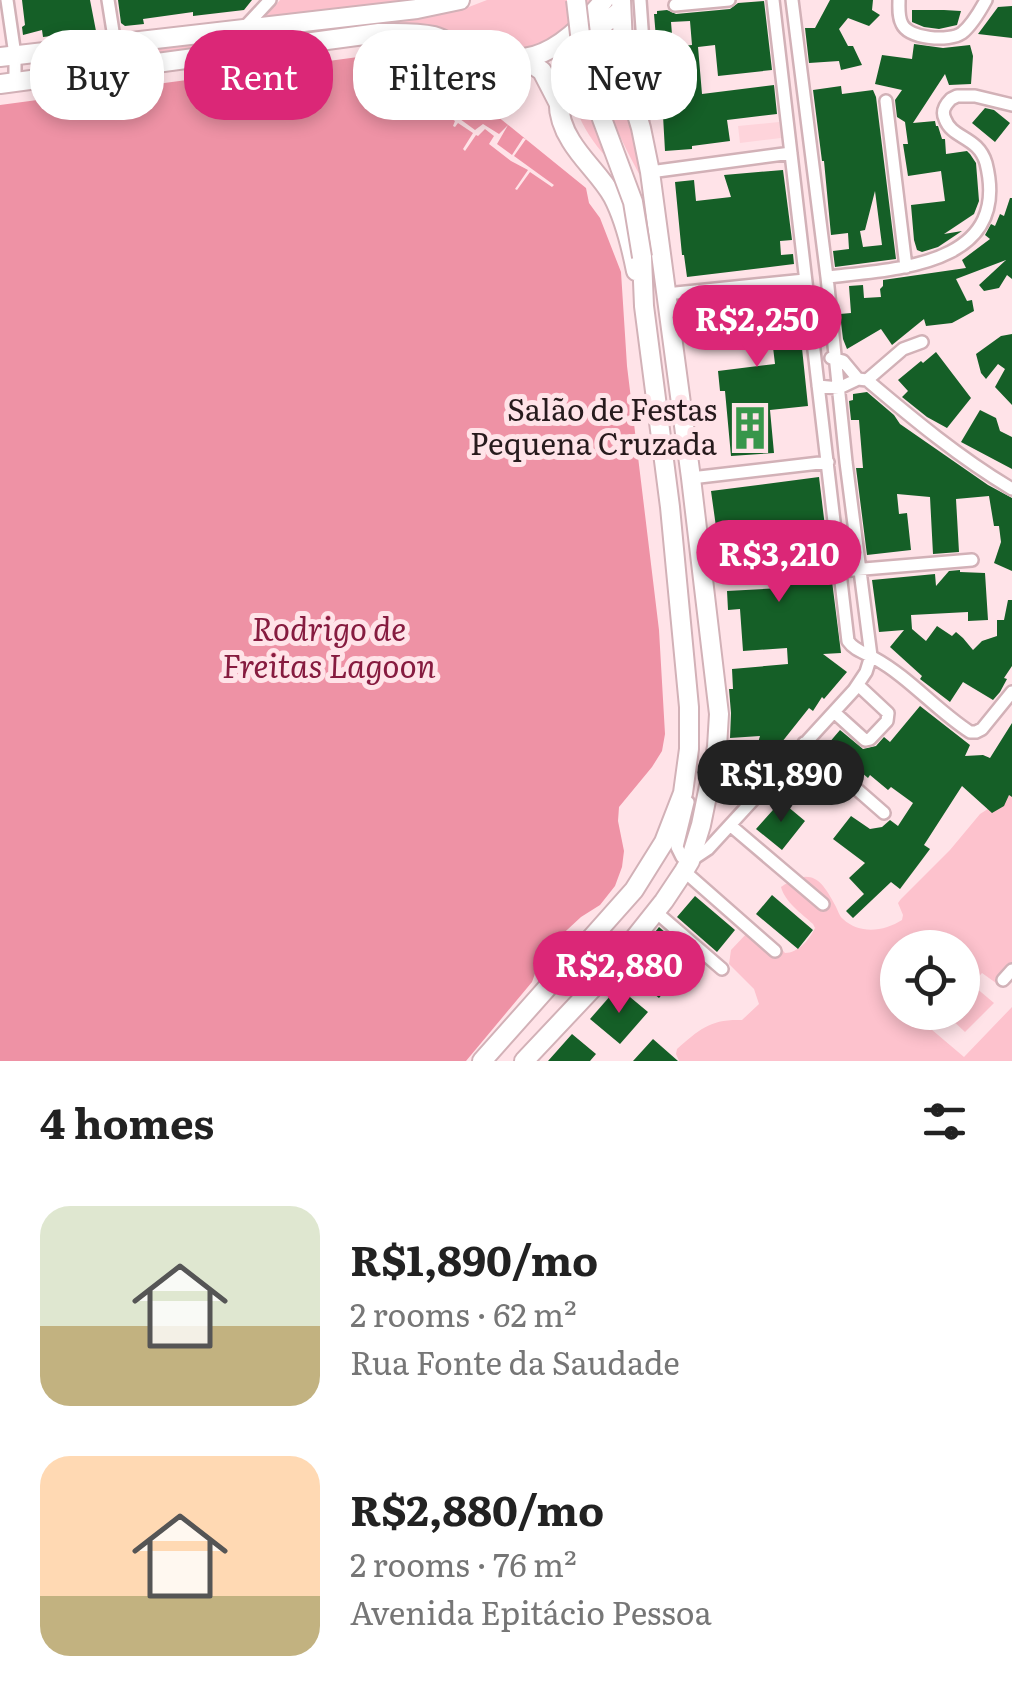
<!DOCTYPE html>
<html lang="en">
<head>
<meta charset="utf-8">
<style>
	:root { --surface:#fff; --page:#f2f2f2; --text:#222; --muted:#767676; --accent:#db2777 }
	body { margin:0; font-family:Literata,serif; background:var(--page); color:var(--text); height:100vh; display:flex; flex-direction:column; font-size:38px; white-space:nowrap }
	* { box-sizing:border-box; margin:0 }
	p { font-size:32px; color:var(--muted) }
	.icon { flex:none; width:55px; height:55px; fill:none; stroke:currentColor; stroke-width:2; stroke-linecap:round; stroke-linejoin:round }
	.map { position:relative; height:1061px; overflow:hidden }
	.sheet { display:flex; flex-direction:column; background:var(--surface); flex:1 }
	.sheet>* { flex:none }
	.hud { position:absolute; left:30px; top:30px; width:952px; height:90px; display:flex; gap:20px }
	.fabs { position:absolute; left:880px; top:930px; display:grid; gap:20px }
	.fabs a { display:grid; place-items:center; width:100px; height:100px; border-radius:50%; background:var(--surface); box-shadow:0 5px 15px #0003; font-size:50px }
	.price { position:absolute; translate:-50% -85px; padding:0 22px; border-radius:35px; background:var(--accent); color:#fff; font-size:32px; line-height:65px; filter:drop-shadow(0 2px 5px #0008) }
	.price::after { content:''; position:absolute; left:50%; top:60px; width:30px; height:22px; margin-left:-15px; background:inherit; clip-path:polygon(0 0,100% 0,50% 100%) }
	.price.selected { background:#222; color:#fff }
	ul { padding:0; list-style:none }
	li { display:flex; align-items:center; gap:30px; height:250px; padding:0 40px }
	li span { display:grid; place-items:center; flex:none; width:280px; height:200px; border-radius:30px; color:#555 }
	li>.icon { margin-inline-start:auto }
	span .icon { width:120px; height:120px; fill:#fffc; stroke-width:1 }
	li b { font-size:42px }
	h2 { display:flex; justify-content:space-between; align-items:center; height:120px; padding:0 40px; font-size:42px }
	.tag { padding:0 35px; border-radius:40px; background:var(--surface); box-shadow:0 5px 15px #0003; font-size:35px; line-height:90px }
	.tag.selected { background:var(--accent); color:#fff }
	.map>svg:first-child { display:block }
	.built { fill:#fed4db }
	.green { fill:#fdc2cd }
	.water { fill:#ee92a5 }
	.pier { fill:#ffe3e8 }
	.building { fill:#155f27; fill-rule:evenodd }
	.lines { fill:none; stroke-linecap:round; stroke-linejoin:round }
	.minor-casing { stroke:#d2b1b7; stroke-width:16 }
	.highway-casing { stroke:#d2b1b7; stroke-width:22 }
	.minor { stroke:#fff; stroke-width:11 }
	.highway { stroke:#fff; stroke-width:18 }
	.highway-bridge-casing { stroke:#d2b1b7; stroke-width:22; stroke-linecap:butt }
	.highway-bridge { stroke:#fff; stroke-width:18 }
	.labels { text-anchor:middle; stroke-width:10; stroke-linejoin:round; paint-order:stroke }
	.poi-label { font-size:30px; fill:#271b1d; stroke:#ffe3e8; text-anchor:end }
	.water-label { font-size:32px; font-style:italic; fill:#861b3f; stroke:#ffe3e8 }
</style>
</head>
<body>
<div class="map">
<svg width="1012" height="1061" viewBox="0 0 1012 1061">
	<rect width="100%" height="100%" fill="#ffe3e8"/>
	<path class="built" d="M779 122 781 138 740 143 738 126Z"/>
	<path class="green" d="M280 0H423L264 18Z
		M487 0H608L553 42 522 49 496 47 419 27 38 75 36 59 461 10Z
		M613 33 619 67 648 181 644 183C621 140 598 97 595 49Z
		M580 64 626 179C596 147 567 116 573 70Z
		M1012 788V965L996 983 982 973 963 994 962 948H898V1012L946 1013 931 1029 964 1057 1012 1007V1061H679L676 1054 677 1049C700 1029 710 1019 742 1020L759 1004 754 989 729 964 731 950 748 932 772 938 785 953C798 953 809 940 815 928L813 924C801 913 785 902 781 887 810 867 821 878 835 905 838 910 839 916 843 919 860 935 885 931 902 920L903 915 898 903 901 899 950 850 980 814 997 803Z
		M975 987 994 1003 965 1032 948 1016 951 1013 962 1012 963 1001Z"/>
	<path class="water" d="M388 53 403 59 405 68 420 76 430 73C440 92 431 86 453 89L457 84 465 91 464 95 469 99V108L479 109 486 107 586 188 589 203 600 218 621 272 627 366 659 630 665 734 662 751 652 767 619 807 618 821 624 851 622 867 615 886 600 905 581 917 554 942 541 957 532 982 466 1061H0V105Z"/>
	<path class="pier" d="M432 78 434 79 424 95 440 106 452 88 454 89 442 108 458 118 468 104 469 105 460 119 475 130 483 124 499 134 508 125 497 144 512 155 523 138 526 139 514 156 554 185 552 187 530 172 517 190 515 189 528 170 511 161 489 144 494 136 485 129 478 136 476 135 465 151 463 149 473 133 458 123 455 127 453 126 455 121 440 111H436L437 109 415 94 417 91 422 93Z"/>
	<path class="building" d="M22 0H90L96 31 43 37 42 30 23 35 22 27 25 25Z
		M118 0H252L244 10 193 16V12L143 19 144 24 125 26 121 23Z
		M830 0H873L872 10 880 15 869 26 848 18 839 29 848 46H853L862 65 841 70 839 61 809 63 805 28H815Z
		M764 1 772 70 718 76 715 45 698 47 702 94 774 85 777 114 727 120 730 141 692 146V149L665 151 662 98H664L661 62H658L654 14H657V11L667 10 676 14 730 9 738 3ZM690 21 692 45 673 47 671 22Z
		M1012 6V38L978 34 998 7Z
		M912 10H944L961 11 957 25 939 29 924 27 912 22Z
		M914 44 943 48 970 45 973 56 971 84 949 85 945 74 913 123 935 121 936 126H938L942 139H945L946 154 967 151 970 154 976 163 979 201 974 214 944 234 962 231 938 247 922 252 917 250 914 240 911 205 945 201 941 171 908 176 903 144H908L905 122 897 117 895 100 902 90 875 84 882 55 912 59Z
		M841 86 842 94 873 90 876 97 896 259 835 267 833 251 849 249 848 233 831 235 824 161H822L813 90ZM875 191 882 245 863 247 860 231 865 230Z
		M985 108 994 110 1010 123 995 142 972 123Z
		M783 170 792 240 780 241 781 255 793 254 794 264 687 277 684 255H682L675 182 694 180 696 201 731 197 724 175Z
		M1010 198H1012V279L1007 275 999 288 984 291 979 285 1006 260 956 279 967 301 972 300 974 311 952 323 926 326 924 319 892 345 881 329 847 349 843 339 840 314 851 313 849 286 863 285 864 298 881 297 880 289 883 286V280L966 268 962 260 990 239 985 235 991 224 995 226 1000 214 1004 216Z
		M747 300V306L797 300 808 406 770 410 774 453 731 456 725 391H720L718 371 775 364 770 322 749 324 750 336 728 338V330L690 334 688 306Z
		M1012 334V405L995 387 1005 369 998 364 986 379 981 373 976 354 1001 336Z
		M936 352 971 398 947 428 927 417 902 397 908 391 898 380 921 361 923 363Z
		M867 392 894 415 900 424 988 485 1012 498V571L994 563 1001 542 999 526H994L989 496 956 499 959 552 933 554 930 497 897 494 899 514 907 513 911 550 867 555 856 468H863L859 420H851L849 401 853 400V394Z
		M980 410 996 418 1000 431 1012 437V469L961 442Z
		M819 477 829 560 809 562 811 583 832 581 841 653 823 654 847 672 824 699 822 697 813 711 809 708 770 757 757 746 760 736 730 738 731 713 729 689H733L732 669 788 664 787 648 743 651 740 609 728 610 727 591 781 588 779 571 727 578 722 534H717L711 491Z
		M960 570V572L985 573 988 620 968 621V612L911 615 912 629 926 641 937 626 952 636 956 632 963 638 973 650 982 641 997 636V620H1004L1008 600H1012V666L1004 678 1007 679 1000 692 993 700 963 682 950 702 920 679 922 676 890 647 904 630 879 632 872 580 935 574 936 586 949 571Z
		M920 706 970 745 965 756 983 755 990 758 1012 723V797L1009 795 1004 806 992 813 962 786 924 845 930 849 900 889 891 882 853 918 846 911 864 894 849 878 865 863 833 839 851 816 870 829 882 827 890 820 898 826 913 803 891 787 888 790 870 775 868 778 828 744 840 730 863 749 876 746 884 737 890 742Z
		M810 762 836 783 825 796 799 775Z
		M781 801 805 821 782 850 756 829Z
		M772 895 813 930 798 949 756 914Z
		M695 896 735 930 717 952 677 917Z
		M659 927 689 953 671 976 675 979 659 998 625 970Z
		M618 987 648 1012 620 1044 590 1019Z
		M572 1034 596 1054 590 1061H548Z
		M653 1039 678 1061H633Z"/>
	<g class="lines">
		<g class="minor-casing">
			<path id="minor" d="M7 0 15 55V82
				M108 0 115 44
				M640 0 646 85 642 124
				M773 0 848 641C855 651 864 652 874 658 909 677 936 710 970 732H976L982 729 1012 692
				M899 0C899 8 898 17 902 24 909 39 949 42 962 33 972 25 980 11 986 0
				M675 5 729 0
				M244 28 270 0
				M886 101 906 267
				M650 172 791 153
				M827 277C894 269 1012 267 986 163 978 136 952 139 945 119 941 111 945 105 951 99L957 96H975L1012 105
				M666 294 805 280
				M831 358 843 361 858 379
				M867 380 903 349 922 342
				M818 386 839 388 858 379 867 380C913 419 960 458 1012 489
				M691 478 828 462
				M840 571 972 560
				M834 712 865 740 870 739 887 721 888 713 858 685
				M804 743 884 813
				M688 802 677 847 682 857 690 861 708 849 854 690 866 672 871 656 846 462 827 277 792 0
				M730 825 823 904
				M684 871 775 951
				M656 912 722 969
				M1003 980 1012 970"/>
		</g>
		<g class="highway-casing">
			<path id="highway" d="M621 10C580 42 537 87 571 141 583 161 602 177 613 197 625 220 631 246 636 271
				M0 57 417 9 460 0
				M523 58 542 71 558 102
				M0 84 379 33C397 33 416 32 434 36 447 40 458 48 470 51 486 55 507 60 524 58 556 54 585 24 604 0
				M482 1061 634 890 664 842 683 793 689 749V707L670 507 644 306 642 257
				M524 1061 606 974 664 901 684 871 690 861 701 825 717 747 719 714 691 478 650 172 641 128 629 88 623 44 621 0"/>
		</g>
		<use href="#minor" class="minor"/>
		<use href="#highway" class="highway"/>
		<g class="highway-bridge-casing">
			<path id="highway-bridge" d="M576 0 583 60 598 108 633 202 642 257"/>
		</g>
		<use href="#highway-bridge" class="highway-bridge"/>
	</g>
	<defs>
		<g id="building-bare" transform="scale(3.45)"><path d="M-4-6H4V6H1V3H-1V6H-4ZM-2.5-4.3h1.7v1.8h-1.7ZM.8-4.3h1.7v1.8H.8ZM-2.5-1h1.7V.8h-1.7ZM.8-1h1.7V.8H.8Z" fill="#37964a" stroke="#ffe3e8" stroke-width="2.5" paint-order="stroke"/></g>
	</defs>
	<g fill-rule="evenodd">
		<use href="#building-bare" x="750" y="428"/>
	</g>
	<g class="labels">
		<g class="poi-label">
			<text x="717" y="421">Salão de Festas<tspan x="717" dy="34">Pequena Cruzada</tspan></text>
		</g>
		<g class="water-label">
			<text x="329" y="641">Rodrigo de<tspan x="329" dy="37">Freitas Lagoon</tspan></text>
		</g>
	</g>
</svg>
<div class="fabs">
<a><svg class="icon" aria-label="locate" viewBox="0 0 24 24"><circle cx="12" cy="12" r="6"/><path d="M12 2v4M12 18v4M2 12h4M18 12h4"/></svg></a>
</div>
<b class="price" style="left:757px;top:370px">R$2,250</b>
<b class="price" style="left:779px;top:605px">R$3,210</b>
<b class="price selected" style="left:781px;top:825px">R$1,890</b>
<b class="price" style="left:619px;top:1016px">R$2,880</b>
<div class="hud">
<a class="tag">Buy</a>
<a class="tag selected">Rent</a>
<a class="tag">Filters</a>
<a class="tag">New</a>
</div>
</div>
<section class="sheet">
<h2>4 homes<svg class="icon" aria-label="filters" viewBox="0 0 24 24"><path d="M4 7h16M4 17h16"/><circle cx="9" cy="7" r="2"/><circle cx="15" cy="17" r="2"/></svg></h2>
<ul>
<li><span style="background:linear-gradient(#dfe7d0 60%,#c2b280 0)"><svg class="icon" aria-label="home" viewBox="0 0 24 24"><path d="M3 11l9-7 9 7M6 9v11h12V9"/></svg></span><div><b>R$1,890/mo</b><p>2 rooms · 62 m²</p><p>Rua Fonte da Saudade</p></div></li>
<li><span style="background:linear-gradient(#ffd9b3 70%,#c2b280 0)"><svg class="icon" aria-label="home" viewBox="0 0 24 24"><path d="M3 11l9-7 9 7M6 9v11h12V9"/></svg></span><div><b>R$2,880/mo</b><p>2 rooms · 76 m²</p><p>Avenida Epitácio Pessoa</p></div></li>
</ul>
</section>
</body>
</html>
